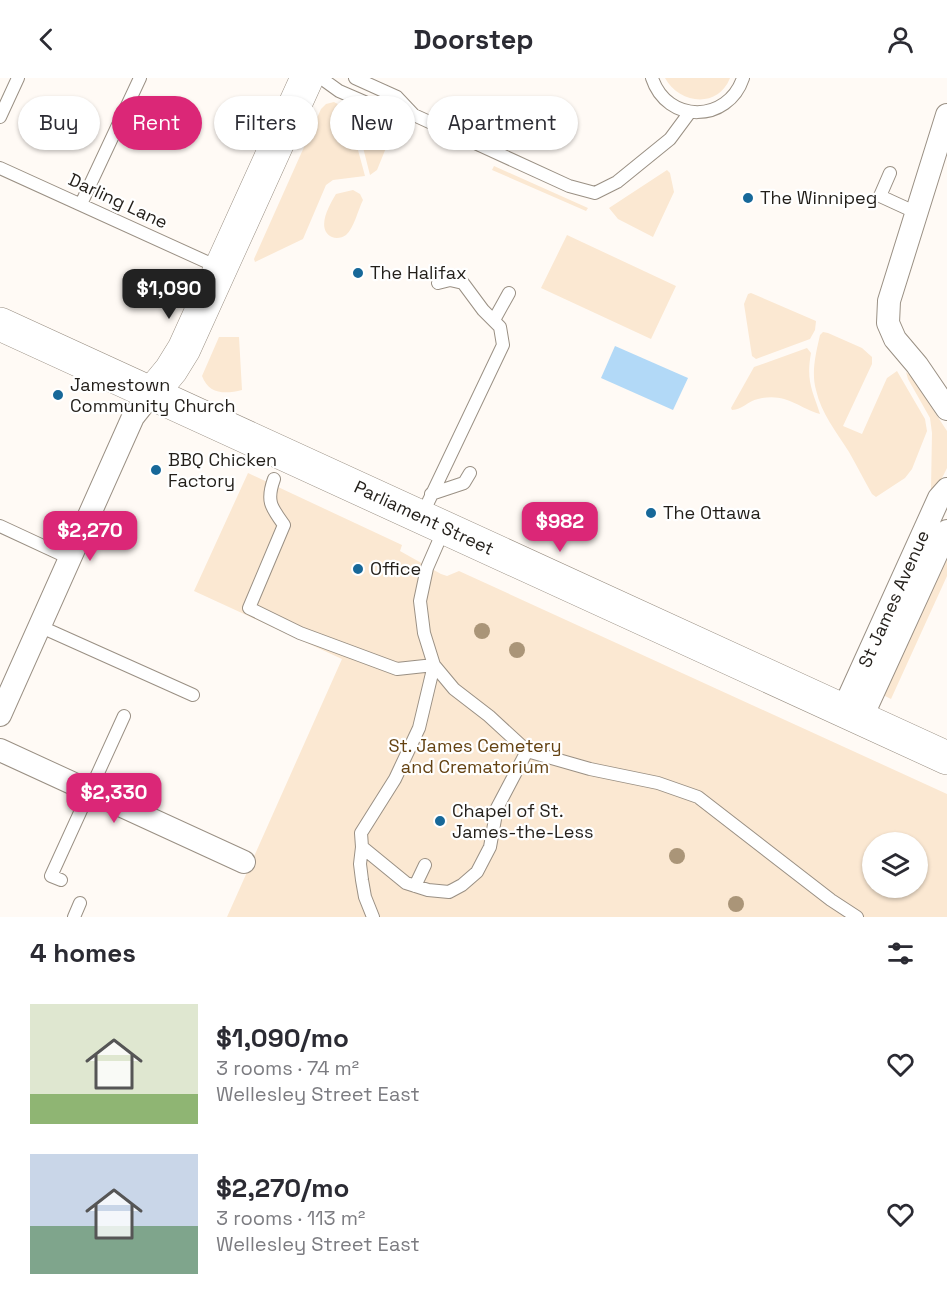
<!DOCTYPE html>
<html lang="en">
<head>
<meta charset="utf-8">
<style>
	:root { --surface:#fff; --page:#f7f7f7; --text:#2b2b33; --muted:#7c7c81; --accent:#db2777 }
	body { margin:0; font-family:"Space Grotesk",sans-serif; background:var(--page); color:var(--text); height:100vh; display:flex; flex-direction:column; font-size:22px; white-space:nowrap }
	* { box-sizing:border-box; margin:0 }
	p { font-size:20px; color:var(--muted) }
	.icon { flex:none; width:33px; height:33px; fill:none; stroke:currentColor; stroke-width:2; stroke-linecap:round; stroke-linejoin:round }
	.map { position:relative; height:839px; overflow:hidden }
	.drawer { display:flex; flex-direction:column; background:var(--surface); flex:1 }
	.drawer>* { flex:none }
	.banner { position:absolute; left:18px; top:18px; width:600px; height:54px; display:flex; gap:12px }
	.tools { position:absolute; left:862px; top:754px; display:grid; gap:12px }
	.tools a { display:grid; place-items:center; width:66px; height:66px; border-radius:50%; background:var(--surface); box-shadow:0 2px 4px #0004; font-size:30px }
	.price { position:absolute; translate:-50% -51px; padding:0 14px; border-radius:12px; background:var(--accent); color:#fff; font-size:20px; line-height:39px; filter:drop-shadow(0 2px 3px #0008) }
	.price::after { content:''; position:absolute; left:50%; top:36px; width:18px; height:14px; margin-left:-9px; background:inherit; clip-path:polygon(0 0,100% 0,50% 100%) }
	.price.selected { background:#222; color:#fff }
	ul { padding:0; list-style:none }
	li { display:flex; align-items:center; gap:18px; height:150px; padding:0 30px }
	li span { display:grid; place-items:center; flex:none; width:168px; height:120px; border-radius:0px; color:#555 }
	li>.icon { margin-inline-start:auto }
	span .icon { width:72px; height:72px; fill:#fffc; stroke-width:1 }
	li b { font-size:26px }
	h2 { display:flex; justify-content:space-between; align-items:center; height:72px; padding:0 30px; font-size:26px }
	.tag { padding:0 21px; border-radius:27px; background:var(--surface); box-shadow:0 2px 4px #0004; font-size:21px; line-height:54px }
	.tag.selected { background:var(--accent); color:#fff }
	header { display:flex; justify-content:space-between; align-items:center; height:78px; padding:0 30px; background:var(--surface); font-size:27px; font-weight:800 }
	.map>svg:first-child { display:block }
	.green { fill:#fbe8d2; fill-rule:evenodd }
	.water { fill:#b2d9f7 }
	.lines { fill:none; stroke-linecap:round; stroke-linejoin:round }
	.lane-casing { stroke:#9a9084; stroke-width:14 }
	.street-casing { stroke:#9a9084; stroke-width:24 }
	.secondary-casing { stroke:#9a9084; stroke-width:34 }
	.lane { stroke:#fff; stroke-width:12 }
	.street { stroke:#fff; stroke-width:22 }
	.secondary { stroke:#fff; stroke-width:33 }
	.tree { fill:#aa9578 }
	.poi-dot { fill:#176899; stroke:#fff; stroke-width:2 }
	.labels { text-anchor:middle; stroke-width:4.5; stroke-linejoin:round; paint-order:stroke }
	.poi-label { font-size:18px; fill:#231f1a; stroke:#fff; text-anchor:start }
	.street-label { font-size:18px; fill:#231f1a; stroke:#fff }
	.park-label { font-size:18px; fill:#644212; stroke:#fff }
</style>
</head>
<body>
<header><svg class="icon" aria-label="back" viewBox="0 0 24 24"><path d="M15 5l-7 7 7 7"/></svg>Doorstep<svg class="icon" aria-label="person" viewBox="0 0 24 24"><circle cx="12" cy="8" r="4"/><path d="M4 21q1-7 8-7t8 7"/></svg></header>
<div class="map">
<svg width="947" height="839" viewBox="0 0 947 839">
	<rect width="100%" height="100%" fill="#fffaf5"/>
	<path class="green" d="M665 0H730C718 31 679 26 665 0Z
		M334 24 347 31 365 98 333 102 326 107 303 161 255 184 254 181 321 31 326 26Z
		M354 34 380 45 379 51 381 56 390 60 377 92 370 97Z
		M494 88 588 130 586 133 492 92Z
		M667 92 670 95 674 114 653 159 618 141 609 130Z
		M353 112 360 116 363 122C358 132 354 150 346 157 342 160 336 161 332 159 315 151 330 126 336 116Z
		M567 157 676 208 651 261 541 210Z
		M751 215 816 243 815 252 810 261 756 281 752 278 744 226 748 216Z
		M823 254 828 255 862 270 872 279V286L843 348 862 356 887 300 897 293 925 341 927 353 912 391 905 400 876 419 872 416C864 402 857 388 849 374 837 355 821 335 816 312 811 294 816 275 820 257Z
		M219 259H239L242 312C226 316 209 317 202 298Z
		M807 270 811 275C806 303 812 311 820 336 797 329 785 314 758 321 748 323 742 332 732 332L731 330 754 289Z
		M906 294 911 298 947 353V390L877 531 931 411 932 355 930 340 908 301Z
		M248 395 402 467 400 473 441 496 447 498 459 493 947 716V839H227L342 581 194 513ZM873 765H918V810H873Z
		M947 468V498L891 621 881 616Z"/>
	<path class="water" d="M615 268 688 300 673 332 601 300Z"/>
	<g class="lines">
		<g class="lane-casing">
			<path id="lane" d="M321 0 339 13 390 35 414 37 569 108 595 115 617 104 670 61 690 34
				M355 0 397 19 414 37
				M652 0C667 46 728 45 743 0
				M0 39 18 0
				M0 90 220 190
				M890 95 880 118 917 135
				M81 126 140 0
				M494 242 509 215
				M274 401C266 423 271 429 284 447L249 530 300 555 397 591 434 587
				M431 416 464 405 470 395
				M422 437 503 267 500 249 483 232 463 205 450 202 438 205
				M0 448 69 480
				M444 451 427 490 420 523 424 555 434 587 454 611 489 638 527 673 590 691 658 705 698 719 831 822 857 839
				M39 548 193 617
				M362 769 406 805 428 812 449 814 462 807 477 794 490 769 497 730 527 673
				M61 802 51 798 124 638
				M415 808 425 787
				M74 839 80 825
				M373 839 365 819 362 802 360 786 362 769 361 755 395 701 419 650 434 587"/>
		</g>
		<g class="street-casing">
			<path id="street" d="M947 37 889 223 888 245 895 261 917 287 947 331
				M843 632 939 420 947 411
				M0 637 133 339 152 315
				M861 641 947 453
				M0 672 244 784"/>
		</g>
		<g class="secondary-casing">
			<path id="secondary" d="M0 246 947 680
				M152 315 171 292 184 271 307 0"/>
		</g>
		<use href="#lane" class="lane"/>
		<use href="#street" class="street"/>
		<use href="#secondary" class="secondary"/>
	</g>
	<g class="tree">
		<circle cx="482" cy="553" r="8"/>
		<circle cx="517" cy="572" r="8"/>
		<circle cx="677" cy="778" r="8"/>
		<circle cx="736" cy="826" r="8"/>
	</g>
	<g class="poi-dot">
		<circle cx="748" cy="120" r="6"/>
		<circle cx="358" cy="195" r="6"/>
		<circle cx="58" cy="317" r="6"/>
		<circle cx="156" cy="392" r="6"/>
		<circle cx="651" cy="435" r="6"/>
		<circle cx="358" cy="491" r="6"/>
		<circle cx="440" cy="743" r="6"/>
	</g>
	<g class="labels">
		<g class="poi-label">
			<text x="760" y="126">The Winnipeg</text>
			<text x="370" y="201">The Halifax</text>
			<text x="70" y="313">Jamestown<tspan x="70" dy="21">Community Church</tspan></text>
			<text x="168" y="388">BBQ Chicken<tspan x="168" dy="21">Factory</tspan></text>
			<text x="663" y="441">The Ottawa</text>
			<text x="370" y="497">Office</text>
			<text x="452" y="739">Chapel of St.<tspan x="452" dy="21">James-the-Less</tspan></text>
		</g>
		<g class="street-label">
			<text transform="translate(118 123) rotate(25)" y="6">Darling Lane</text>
			<text transform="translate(424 440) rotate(25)" y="6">Parliament Street</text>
			<text transform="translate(894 521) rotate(-66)" y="6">St James Avenue</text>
		</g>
		<g class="park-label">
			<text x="475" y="674">St. James Cemetery<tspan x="475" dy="21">and Crematorium</tspan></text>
		</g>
	</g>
</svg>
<div class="tools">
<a><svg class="icon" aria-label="layers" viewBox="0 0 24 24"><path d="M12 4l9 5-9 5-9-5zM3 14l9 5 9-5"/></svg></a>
</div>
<b class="price selected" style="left:169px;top:242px">$1,090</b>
<b class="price" style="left:560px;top:475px">$982</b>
<b class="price" style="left:90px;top:484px">$2,270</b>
<b class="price" style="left:114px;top:746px">$2,330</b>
<div class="banner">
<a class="tag">Buy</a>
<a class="tag selected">Rent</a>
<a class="tag">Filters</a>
<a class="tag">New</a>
<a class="tag">Apartment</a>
</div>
</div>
<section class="drawer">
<h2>4 homes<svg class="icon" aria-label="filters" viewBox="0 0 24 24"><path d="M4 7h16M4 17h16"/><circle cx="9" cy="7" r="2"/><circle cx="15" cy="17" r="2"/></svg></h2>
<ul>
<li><span style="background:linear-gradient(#dfe7d0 75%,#8fb573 0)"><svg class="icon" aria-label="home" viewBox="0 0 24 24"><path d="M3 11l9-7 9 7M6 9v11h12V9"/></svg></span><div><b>$1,090/mo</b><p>3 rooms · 74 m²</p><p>Wellesley Street East</p></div><svg class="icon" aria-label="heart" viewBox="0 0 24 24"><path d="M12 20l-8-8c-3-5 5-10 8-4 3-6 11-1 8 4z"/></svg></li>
<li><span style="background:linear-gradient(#c9d6e8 60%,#7fa58c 0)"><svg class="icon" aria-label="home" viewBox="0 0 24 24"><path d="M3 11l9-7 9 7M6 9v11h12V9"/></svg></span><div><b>$2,270/mo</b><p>3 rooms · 113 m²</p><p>Wellesley Street East</p></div><svg class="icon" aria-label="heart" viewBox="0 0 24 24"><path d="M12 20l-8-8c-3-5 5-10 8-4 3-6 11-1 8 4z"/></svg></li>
</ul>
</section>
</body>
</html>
